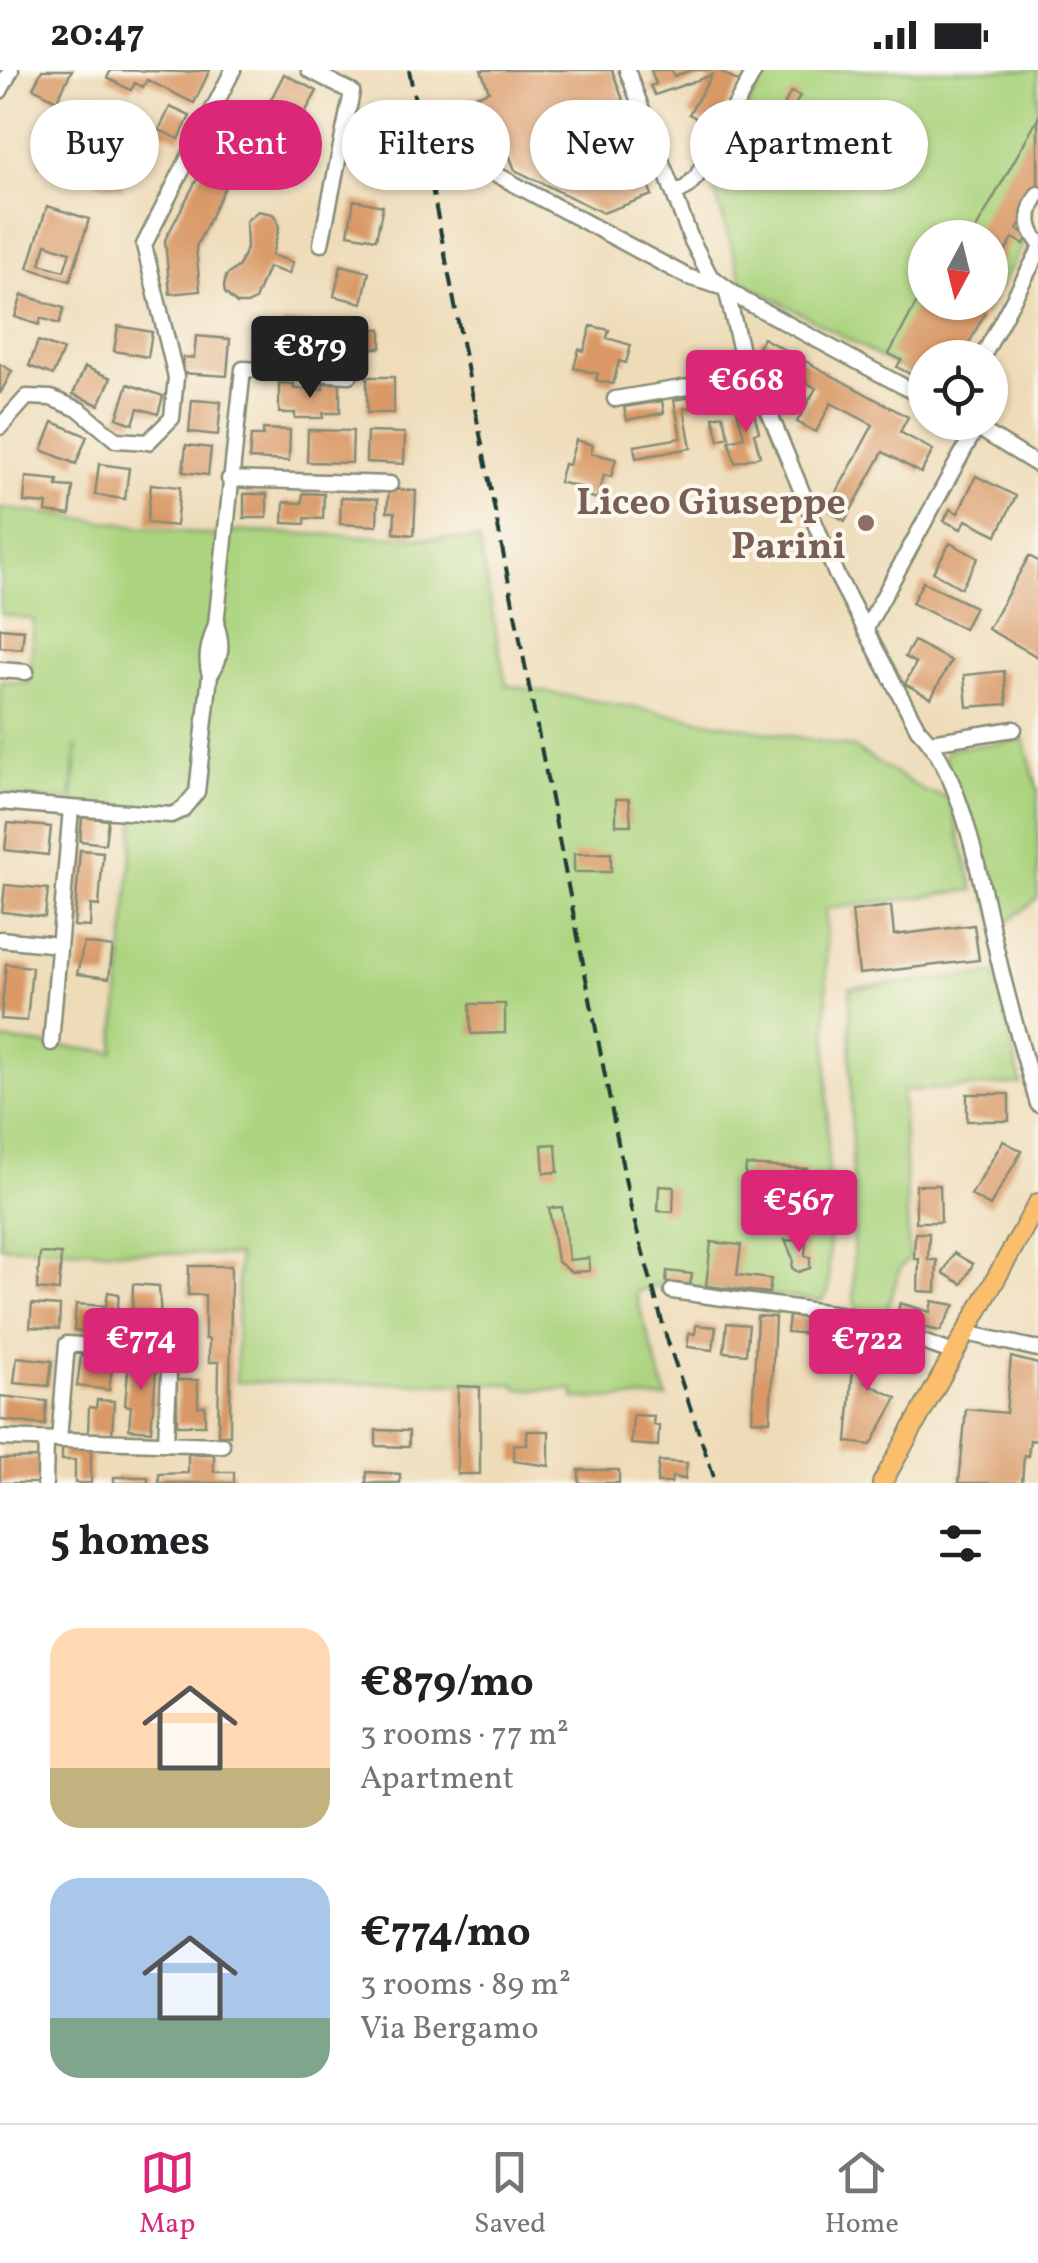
<!DOCTYPE html>
<html lang="en">
<head>
<meta charset="utf-8">
<style>
	:root { --surface:#fff; --page:#f6f6f6; --text:#202124; --muted:#757577; --line:#e0e0e0; --accent:#db2777 }
	body { margin:0; font-family:Vollkorn,serif; background:var(--page); color:var(--text); height:100vh; display:flex; flex-direction:column; font-size:38px; white-space:nowrap }
	* { box-sizing:border-box; margin:0 }
	p { font-size:32px; color:var(--muted) }
	.icon { flex:none; width:55px; height:55px; fill:none; stroke:currentColor; stroke-width:2; stroke-linecap:round; stroke-linejoin:round }
	.map { position:relative; height:1413px; overflow:hidden }
	.side { display:flex; flex-direction:column; background:var(--surface); flex:1 }
	.side>* { flex:none }
	.banner { position:absolute; left:30px; top:30px; width:980px; height:90px; display:flex; gap:20px }
	.needle { width:65px; rotate:187deg }
	.controls { position:absolute; left:908px; top:150px; display:grid; gap:20px }
	.controls a { display:grid; place-items:center; width:100px; height:100px; border-radius:50%; background:var(--surface); box-shadow:0 2px 8px #0004; font-size:50px }
	.price { position:absolute; translate:-50% -85px; padding:0 22px; border-radius:10px; background:var(--accent); color:#fff; font-size:32px; line-height:65px; filter:drop-shadow(0 2px 5px #0008) }
	.price::after { content:''; position:absolute; left:50%; top:60px; width:30px; height:22px; margin-left:-15px; background:inherit; clip-path:polygon(0 0,100% 0,50% 100%) }
	.price.selected { background:#222; color:#fff }
	ul { padding:0; list-style:none }
	li { display:flex; align-items:center; gap:30px; height:250px; padding:0 50px }
	li span { display:grid; place-items:center; flex:none; width:280px; height:200px; border-radius:30px; color:#555 }
	li>.icon { margin-inline-start:auto }
	span .icon { width:120px; height:120px; fill:#fffc; stroke-width:1 }
	li b { font-size:42px }
	h2 { display:flex; justify-content:space-between; align-items:center; height:120px; padding:0 50px; font-size:42px }
	.chip { padding:0 35px; border-radius:45px; background:var(--surface); box-shadow:0 2px 8px #0004; font-size:35px; line-height:90px }
	.chip.selected { background:var(--accent); color:#fff }
	.status { display:flex; justify-content:space-between; align-items:center; height:70px; padding:0 50px; background:var(--surface); direction:ltr }
	.status svg { height:28px; fill:currentColor }
	.tabs { display:flex; justify-content:space-around; align-items:center; height:140px; border-top:2px solid var(--line); background:var(--surface); font-size:28px; color:var(--muted) }
	.tabs a { display:grid; justify-items:center; gap:5px }
	.tabs .selected { color:var(--accent) }
	.map>svg:first-child { display:block }
	.green { fill:#acd47f; stroke:#66885a; stroke-width:2.5; fill-rule:evenodd }
	.building { fill:#d99865; fill-rule:evenodd }
	.lines { fill:none; stroke-linecap:round; stroke-linejoin:round }
	.minor-casing { stroke:#868c76; stroke-width:19 }
	.major-casing { stroke:#868c76; stroke-width:22 }
	.minor { stroke:#fff; stroke-width:14 }
	.major { stroke:#fabe6d; stroke-width:18 }
	.rail { stroke:#1f3d34; stroke-width:4; stroke-dasharray:15 8; stroke-linecap:butt }
	.education-dot { fill:#8d6e63; stroke:#fbf7ec; stroke-width:4 }
	.labels { text-anchor:middle; stroke-width:8; stroke-linejoin:round; paint-order:stroke }
	.education-label { font-size:38px; font-weight:bold; fill:#785e54; stroke:#fbf7ec; text-anchor:end }
</style>
</head>
<body>
<div class="status"><b>20:47</b><svg viewBox="0 0 49 12"><path d="M0 12V9h3v3zM5 12V6h3v6zM10 12V3h3v9zM15 12V0h3v12zM26 1h20v11H26zM47 4h2v5h-2z"/></svg></div>
<div class="map">
<svg width="1038" height="1413" viewBox="0 0 1038 1413">
	<rect width="100%" height="100%" fill="#fbf7ec"/>
	<filter id="ink" filterUnits="userSpaceOnUse"><feTurbulence type="fractalNoise" baseFrequency=".01" numOctaves="2"/><feDisplacementMap in="SourceGraphic" scale="20" xChannelSelector="R" yChannelSelector="G"/><feConvolveMatrix kernelMatrix="1 2 1 2 8 2 1 2 1" color-interpolation-filters="sRGB"/></filter>
	<filter id="wash" filterUnits="userSpaceOnUse"><feTurbulence type="fractalNoise" baseFrequency=".0048" numOctaves="4" result="noise"/><feDisplacementMap in="SourceGraphic" scale="40" xChannelSelector="R" yChannelSelector="G"/><feGaussianBlur stdDeviation="2.25" result="paint"/><feColorMatrix in="noise" values="0 0 0 0 0 0 0 0 0 0 0 0 0 0 0 0 0 1.4 0 .05"/><feComposite in="paint" operator="in"/></filter>
	<g filter="url(#wash)">
		<rect width="100%" height="100%" fill="#eedcb9"/>
		<path class="green" d="M767 0H1038V122L1017 159 1029 166 985 243 925 288V312L742 211 710 106ZM925 168H990V232H925Z
			M0 438 216 466 218 461 479 470 506 615 852 677 926 722 949 727 974 820 826 839 829 1219 823 1231 665 1213 635 1222 667 1328 574 1329V1320L516 1319 515 1314 236 1312 238 1186 0 1176V970L114 982 135 749 73 732 77 676 71 731 0 725V611L29 614 34 550 0 544Z
			M1024 670 1038 721V828L998 860 944 687 948 679Z
			M995 904 1021 1014 902 1021 909 1188 900 1199 884 1249 860 1240 854 1232 850 918Z"/>
		<g id="blocks">
			<path class="building" d="M42 0H72L57 30 33 18Z
				M111 0 181 2 210 0 194 33 147 10 143 17 135 13 131 20 107 8Z
				M481 0H612L626 38 619 40 652 125 603 143 515 100 508 82 488 90 452 72 439 40 489 21Z
				M651 0H672L674 6 692 0H718L740 13 713 58 689 44 712 5 655 25 650 16 656 14Z
				M284 4 317 21 301 50 269 33Z
				M791 22 800 26 783 56 775 51Z
				M170 37 190 46 179 69 159 60Z
				M1038 48V122L1017 159 1029 166 1024 174 1013 168 997 196 990 192V168H971Z
				M51 52 78 60 74 77 67 75 64 85 70 87 66 102 38 94 42 81 36 79 40 65 47 67Z
				M267 63 268 72 290 69 294 97 268 101 267 91 245 94 242 67Z
				M108 69 133 76 130 90 134 92 130 108 125 106 122 119 96 113 100 97 105 98 108 87 103 86Z
				M364 69 391 75 386 103 358 97Z
				M206 92 231 105 196 177 200 221 170 224 165 170Z
				M354 130 383 136 376 169 348 164Z
				M47 136 89 149 70 211 28 198ZM46 174 70 182 64 201 40 194Z
				M258 141 273 144 277 150 279 158 272 185 293 192 289 204 268 197 255 230 247 234H237L225 223 224 217 226 206 239 196 247 177 246 151Z
				M341 195 369 202 362 233 334 226Z
				M925 217V232H965L985 243 961 288H925V312L897 297 901 290 889 284Z
				M22 225 64 238 59 254 41 248 39 255 15 247Z
				M282 253H311V258H327L328 287H311V283H283V287H267V258H282Z
				M118 256 152 262 148 287 114 281Z
				M591 256 609 260 607 268 631 275 626 293 619 291 613 314 596 310 598 304 574 298 579 279 584 281Z
				M349 258 381 259V278H362V285L349 284Z
				M196 266 230 269 227 306 182 303 183 287 194 288Z
				M763 268 908 347 900 362 933 380 921 403 883 382 845 451 827 440 873 355 831 333 816 362 797 352 816 318 754 285Z
				M38 271 63 280 53 305 29 296Z
				M0 294 12 301 0 324Z
				M85 297 111 308 99 335 73 324Z
				M367 307H394V343H367Z
				M279 313 294 314V319H323V313H340V343H323V348H295V343H279Z
				M128 314 163 326 158 344 138 338 133 354 117 348Z
				M692 327 694 337 684 338 691 378 636 388 634 376 681 368 674 330Z
				M192 330 221 332 218 365 189 362Z
				M662 331 664 343 627 350 624 337Z
				M751 332 759 362 754 363 760 386 735 393 729 371 744 367 736 336Z
				M723 345 729 367 719 370 713 347Z
				M53 352 87 366 76 394 42 380Z
				M263 359 290 360 289 391 249 389 251 366H263Z
				M308 360 353 361 352 393 307 392Z
				M367 362 405 363 404 394 366 392Z
				M576 370 593 375 591 383 616 389 611 407 604 405 597 429 581 424 583 418 559 412 564 394 569 395Z
				M186 375 211 378 208 405 183 402Z
				M99 394 129 398 125 429 95 425Z
				M976 406 1016 426 997 465 966 450 961 459 944 451 950 439 958 443Z
				M26 407 58 410 57 416 73 417 70 445 46 442 47 434 24 432Z
				M151 414 180 417 176 456 147 453Z
				M389 419 416 421 414 465 394 463 395 442H387Z
				M303 423 324 424 323 449 305 448V454L283 453 284 432 302 433Z
				M244 424H267V448H244Z
				M341 427 378 429 377 456 340 454Z
				M950 473 978 488 961 518 933 502Z
				M1029 486 1038 491V587L988 559Z
				M923 512 975 537 964 559 912 533Z
				M0 558 24 560 22 579 0 577Z
				M914 571 951 591 931 628 905 614 916 593 905 587Z
				M1004 601 1007 634 967 637 964 605Z
				M616 729H629L631 755H616Z
				M82 747 108 750 105 774 80 771Z
				M8 753 51 757 48 785 5 780Z
				M80 780 103 782 99 836 91 835 90 857 74 856Z
				M611 783V802H574V784Z
				M5 815 48 819 45 847 2 842Z
				M891 836 894 865 974 855 979 890 859 904 852 841Z
				M84 873 113 877 109 908 77 904Z
				M6 894 32 897 27 951 1 949Z
				M470 934H505V963L471 964Z
				M967 1024H1009V1051H967Z
				M1003 1071 1022 1081 990 1136 971 1125Z
				M556 1074 558 1102 544 1103 542 1075Z
				M746 1095 807 1099 806 1118 787 1117V1108L745 1106Z
				M916 1115H940L941 1152H916Z
				M659 1116 674 1117 673 1142 658 1141Z
				M562 1137 569 1190 589 1188V1201L571 1202 557 1191 549 1138Z
				M915 1163H929L928 1190H937L936 1222 918 1221 919 1189H914Z
				M785 1170 806 1171 805 1186 810 1187V1198L798 1202 792 1198 793 1189Z
				M711 1172 741 1175 737 1205 771 1209 769 1223 706 1216Z
				M40 1183 61 1184 59 1221 37 1219Z
				M954 1183 973 1194 962 1214 943 1203Z
				M189 1196H231L230 1365H218L219 1292H209V1269H205V1225H188Z
				M667 1201 692 1204 690 1215 666 1212Z
				M133 1214 159 1216 161 1250 132 1246Z
				M108 1222 119 1224 115 1264 74 1260 76 1234 106 1236Z
				M932 1231 955 1235 940 1261 895 1251 900 1233 930 1242Z
				M32 1234 60 1236 59 1259 30 1257Z
				M757 1246 775 1247 770 1351 752 1350Z
				M789 1246 832 1251 829 1277 807 1275 808 1264 787 1262Z
				M727 1253 749 1255 746 1284 724 1282Z
				M696 1255 716 1257 713 1280 687 1277 689 1263 695 1264Z
				M856 1259 890 1269 888 1276 873 1275 865 1312 897 1328 871 1375 847 1372Z
				M81 1286 113 1290 109 1320 77 1316Z
				M17 1287 52 1291 49 1316 14 1313Z
				M1011 1287 1038 1294V1371L1030 1370 1028 1386 1024 1385 1022 1413H959L966 1339 1006 1343Z
				M129 1289 157 1291 151 1361 129 1359 131 1336 125 1335Z
				M177 1310H198V1336H205V1355H177Z
				M458 1316 480 1317V1404H457Z
				M0 1326 47 1331 45 1355 0 1350Z
				M97 1330 114 1331 112 1364 88 1363 89 1337 96 1338Z
				M633 1345 654 1346 653 1355 659 1356 658 1376 631 1374Z
				M376 1360 409 1361V1377L376 1376Z
				M527 1361H549V1396L514 1391V1374L527 1375Z
				M62 1377H91V1413H75V1390H62Z
				M188 1384H214V1402H234V1413H159V1404L188 1403Z
				M39 1388V1413H0V1389Z
				M659 1391 687 1393 685 1409 672 1407 671 1413H657Z
				M579 1400H619V1413H579Z
				M367 1402 400 1404V1413H366Z
				M114 1407H148V1413H114Z"/>
		</g>
	</g>
	<g filter="url(#ink)">
		<use href="#blocks" fill-opacity="0" stroke="#868c76" stroke-width="2.5"/>
		<g class="lines">
			<g class="minor-casing">
				<path id="minor" d="M309 0 352 22 321 174
					M627 0 691 169 710 206 743 230 925 328
					M0 21 11 0
					M445 77 688 207 721 217
					M674 124 687 117 697 106 755 0
					M1038 124C1028 139 1025 156 1038 171
					M726 219 743 289 754 306 836 504 918 659C966 705 983 827 999 891 1010 939 1024 986 1038 1034
					M982 288 1038 183
					M615 329 754 306
					M968 352 1038 395
					M0 357 27 327 51 328 80 340 116 370 148 372 172 348 176 307 144 175 233 0
					M229 409 390 414
					M865 560 976 358
					M0 600 26 602
					M210 605C204 587 210 572 216 554
					M931 672 1014 659
					M0 732 71 738 51 973
					M71 738 171 745 182 740 197 722 210 605C222 587 223 575 216 554L243 299 350 305
					M0 869 59 875
					M672 1221 846 1245 954 1283
					M966 1263 1038 1279
					M0 1368 222 1375
					M59 1370 67 1274 186 1283
					M166 1372 170 1282
					M45 1413 46 1370"/>
			</g>
			<g class="major-casing">
				<path id="major" d="M882 1413 1038 1133"/>
			</g>
			<use href="#minor" class="minor"/>
			<use href="#major" class="major"/>
			<path class="rail" d="M409 0 631 1139 667 1269 716 1413"/>
		</g>
	</g>
	<circle class="education-dot" cx="866" cy="453" r="10"/>
	<g class="labels">
		<g class="education-label">
			<text x="846" y="444">Liceo Giuseppe<tspan x="846" dy="44">Parini</tspan></text>
		</g>
	</g>
</svg>
<div class="controls">
<a><svg class="needle" viewBox="-14 -14 28 28"><path d="M0-13l5 13h-10z" fill="#e53935"/><path d="M0 13l5-13h-10z" fill="#757577"/></svg></a>
<a><svg class="icon" aria-label="locate" viewBox="0 0 24 24"><circle cx="12" cy="12" r="6"/><path d="M12 2v4M12 18v4M2 12h4M18 12h4"/></svg></a>
</div>
<b class="price selected" style="left:310px;top:331px">€879</b>
<b class="price" style="left:746px;top:365px">€668</b>
<b class="price" style="left:799px;top:1185px">€567</b>
<b class="price" style="left:141px;top:1323px">€774</b>
<b class="price" style="left:867px;top:1324px">€722</b>
<div class="banner">
<a class="chip">Buy</a>
<a class="chip selected">Rent</a>
<a class="chip">Filters</a>
<a class="chip">New</a>
<a class="chip">Apartment</a>
</div>
</div>
<section class="side">
<h2>5 homes<svg class="icon" aria-label="filters" viewBox="0 0 24 24"><path d="M4 7h16M4 17h16"/><circle cx="9" cy="7" r="2"/><circle cx="15" cy="17" r="2"/></svg></h2>
<ul>
<li><span style="background:linear-gradient(#ffd9b3 70%,#c2b280 0)"><svg class="icon" aria-label="home" viewBox="0 0 24 24"><path d="M3 11l9-7 9 7M6 9v11h12V9"/></svg></span><div><b>€879/mo</b><p>3 rooms · 77 m²</p><p>Apartment</p></div></li>
<li><span style="background:linear-gradient(#a9c7e8 70%,#7fa58c 0)"><svg class="icon" aria-label="home" viewBox="0 0 24 24"><path d="M3 11l9-7 9 7M6 9v11h12V9"/></svg></span><div><b>€774/mo</b><p>3 rooms · 89 m²</p><p>Via Bergamo</p></div></li>
</ul>
</section>
<nav class="tabs">
<a class="selected"><svg class="icon" aria-label="map" viewBox="0 0 24 24"><path d="M3 6l6-2 6 2 6-2v14l-6 2-6-2-6 2zM9 4v14M15 6v14"/></svg>Map</a>
<a><svg class="icon" aria-label="saved" viewBox="0 0 24 24"><path d="M7 4h10v16l-5-4-5 4z"/></svg>Saved</a>
<a><svg class="icon" aria-label="home" viewBox="0 0 24 24"><path d="M3 11l9-7 9 7M6 9v11h12V9"/></svg>Home</a>
</nav>
</body>
</html>
